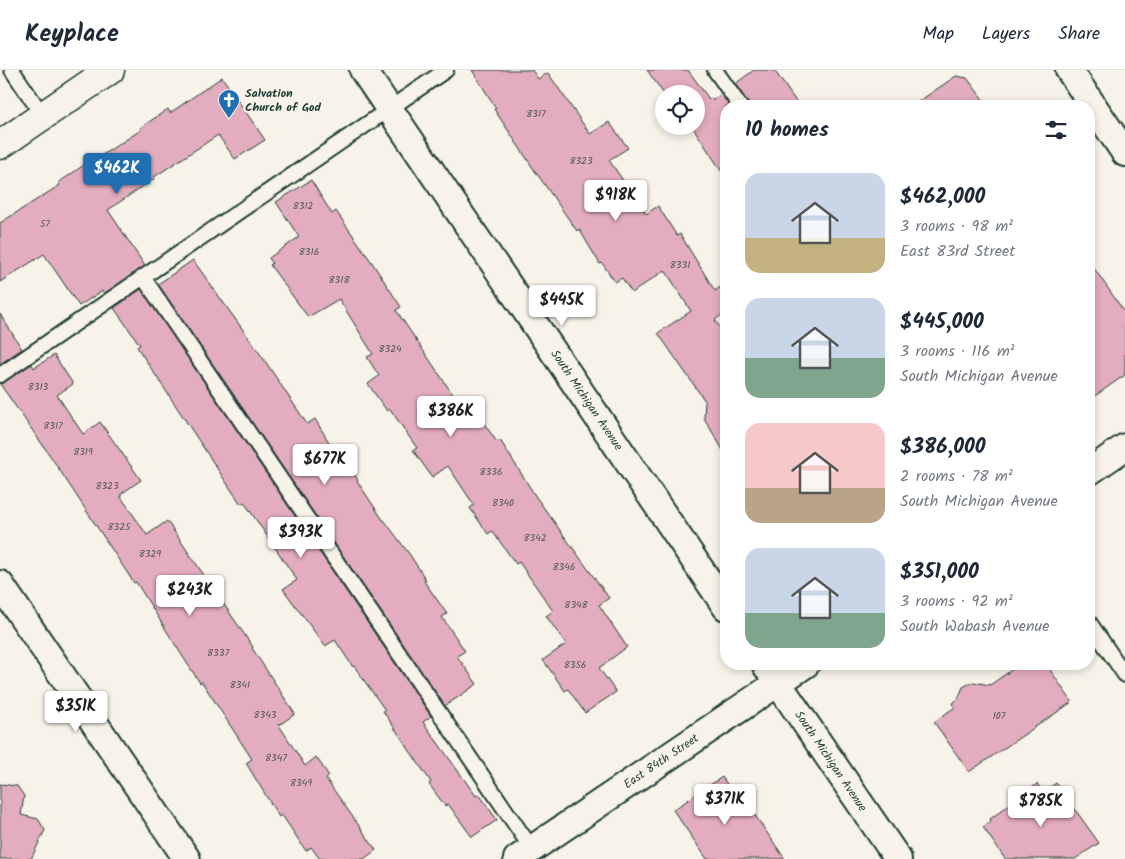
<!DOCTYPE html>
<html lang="en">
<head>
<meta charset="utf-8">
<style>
	:root { --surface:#fff; --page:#f6f6f7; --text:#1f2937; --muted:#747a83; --line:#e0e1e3; --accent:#1f6fb2 }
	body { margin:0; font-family:Kalam,sans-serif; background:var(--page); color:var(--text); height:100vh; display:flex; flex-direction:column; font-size:19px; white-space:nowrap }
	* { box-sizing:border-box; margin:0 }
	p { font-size:16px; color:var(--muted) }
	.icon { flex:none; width:28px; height:28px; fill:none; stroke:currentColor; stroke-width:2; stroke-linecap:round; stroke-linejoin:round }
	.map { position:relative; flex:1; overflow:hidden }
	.drawer { position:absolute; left:720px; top:30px; width:375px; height:570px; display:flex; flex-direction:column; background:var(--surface); border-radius:20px; box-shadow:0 2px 8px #0003 }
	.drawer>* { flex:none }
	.fabs { position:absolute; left:655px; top:15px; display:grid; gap:10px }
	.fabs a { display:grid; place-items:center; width:50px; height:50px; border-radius:50%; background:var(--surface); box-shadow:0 2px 8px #0003; font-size:25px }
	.price { position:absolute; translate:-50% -42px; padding:0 11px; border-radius:5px; background:#fff; color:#222; font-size:16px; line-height:32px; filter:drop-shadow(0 1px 2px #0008) }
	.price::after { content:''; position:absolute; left:50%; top:30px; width:15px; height:11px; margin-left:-8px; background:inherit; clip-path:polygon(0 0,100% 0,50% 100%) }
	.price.on { background:var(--accent); color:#fff }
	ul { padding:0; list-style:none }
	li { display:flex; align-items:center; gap:15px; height:125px; padding:0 25px }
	li span { display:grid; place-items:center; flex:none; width:140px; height:100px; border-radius:15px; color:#555 }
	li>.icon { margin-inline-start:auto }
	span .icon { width:60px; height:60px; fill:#fffc; stroke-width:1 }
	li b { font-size:21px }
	h2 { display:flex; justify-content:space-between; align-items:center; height:60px; padding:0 25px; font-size:21px }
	header { display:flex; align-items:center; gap:30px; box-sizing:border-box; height:70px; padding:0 25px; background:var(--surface); border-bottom:1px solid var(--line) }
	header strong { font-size:24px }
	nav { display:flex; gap:28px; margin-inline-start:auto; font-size:18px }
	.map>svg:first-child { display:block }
	.building { fill:#e4acbf; stroke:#1f3d34 }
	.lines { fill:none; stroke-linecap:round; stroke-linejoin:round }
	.service-casing { stroke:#1f3d34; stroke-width:18 }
	.minor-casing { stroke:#1f3d34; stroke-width:30 }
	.tertiary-casing { stroke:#1f3d34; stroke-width:31 }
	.service { stroke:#f7f3e8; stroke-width:14 }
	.minor { stroke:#f7f3e8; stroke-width:26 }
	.tertiary { stroke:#f7f3e8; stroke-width:28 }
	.labels { text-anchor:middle; stroke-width:4.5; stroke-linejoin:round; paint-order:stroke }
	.number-label { font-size:10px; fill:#505957 }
	.poi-label { font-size:12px; font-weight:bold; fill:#1f3d34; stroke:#f7f3e8; text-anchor:start }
	.street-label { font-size:12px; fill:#1f3d34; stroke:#f7f3e8 }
</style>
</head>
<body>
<header>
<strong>Keyplace</strong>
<nav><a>Map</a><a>Layers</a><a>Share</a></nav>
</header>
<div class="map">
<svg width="1125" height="789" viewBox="0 0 1125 789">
	<rect width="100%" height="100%" fill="#f7f3e8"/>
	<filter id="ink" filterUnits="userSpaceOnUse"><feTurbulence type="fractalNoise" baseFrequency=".02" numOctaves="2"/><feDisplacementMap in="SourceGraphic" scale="10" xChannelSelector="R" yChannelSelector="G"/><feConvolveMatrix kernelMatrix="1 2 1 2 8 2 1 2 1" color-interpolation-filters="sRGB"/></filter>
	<g filter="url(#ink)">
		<path class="building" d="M472 0H532L538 9 548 3 590 64 609 52 628 78 609 90 646 144 658 136 677 166 680 164 715 221 726 213V242L715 250 726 267V385L704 348 705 331 658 263 691 241 665 200 632 223 622 208 615 212 602 193 600 194 579 159 577 161 535 101 494 39 496 38Z
			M647 0H688L709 29 712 28 713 30 721 24 730 36H726V108L692 56H696V24H664Z
			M754 0H774L799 36H749L747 31 735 14Z
			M956 6 967 8 988 36H912Z
			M222 7 265 70 235 89 218 65 154 107 155 108 108 140 145 196 104 224 102 221 79 236 44 184 0 212V153L60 115 58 113 84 95 85 96 141 60 140 58 168 39 170 43Z
			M311 110 332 144 336 141 373 194 401 237 396 240 466 344 474 339 497 372 500 370 536 427 609 528 599 535 627 577 599 598 616 622 585 643 568 619 565 621 543 590 566 574 546 546 553 541 519 492 516 494 492 461 488 464 470 438 474 435 448 396 432 407 413 380 417 378 390 339 387 341 368 314 379 306 367 287 373 284 339 229 308 247 270 195 272 193 269 188 299 167 276 132Z
			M193 190 263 288 307 354 315 349 336 384 339 381 358 410 357 411 383 450H384L410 485 426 510 424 511 447 544 442 547 465 581 457 586 477 614 445 636 158 214Z
			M1089 191 1125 243V305L1089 330Z
			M141 219 431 646 423 652 476 726 479 724 497 750 472 767 448 734 445 736 429 714 431 712 383 641 385 640 354 596 353 597 335 570 325 576 283 519 297 510 244 432 241 434 232 421 137 277 140 275 114 238Z
			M0 244 22 279 0 294Z
			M54 285 73 314 57 325 83 364 100 352 141 410 121 424V427L147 465 167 451 253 577 252 578 295 644 279 655 305 696 316 687 329 706 326 709 376 780 364 789H320L311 777 306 781 282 745 279 747 246 693 252 689 202 612 200 613 183 587 136 512 134 513 51 387 0 314 32 294 34 298Z
			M1020 594H1046L1072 632 969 702 934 652 955 637 953 633 958 629 963 617 973 612 990 615Z
			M722 707 744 738 748 735 785 789H707L673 740Z
			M1056 713 1099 773 1075 789H1005L983 757 991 751 990 749 1037 714 1044 722Z
			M0 714 17 716 24 726 21 745 38 749 45 760 31 789H0Z"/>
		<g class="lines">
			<g class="service-casing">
				<path id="service" d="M12 0 43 46
					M715 0 740 36
					M143 207 534 782
					M0 305 446 0
					M1089 552 1125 605"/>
			</g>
			<g class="minor-casing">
				<path id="minor" d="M363 0 726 537
					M1069 0 1125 83
					M1089 402 1125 377
					M0 514 187 789
					M765 594 898 789
					M517 789 806 594"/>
			</g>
			<g class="tertiary-casing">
				<path id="tertiary" d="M0 75 110 0"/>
			</g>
			<use href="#service" class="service"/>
			<use href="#minor" class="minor"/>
			<use href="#tertiary" class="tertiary"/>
		</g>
	</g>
	<defs>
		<g id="church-pin" transform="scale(1.125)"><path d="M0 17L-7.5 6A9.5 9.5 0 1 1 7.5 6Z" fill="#1f6fb2" stroke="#f7f3e8"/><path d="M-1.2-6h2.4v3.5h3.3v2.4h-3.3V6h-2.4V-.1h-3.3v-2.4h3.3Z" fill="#fff"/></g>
	</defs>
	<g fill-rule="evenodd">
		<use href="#church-pin" x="229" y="30"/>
	</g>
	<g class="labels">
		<g class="number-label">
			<text x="536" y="47">8317</text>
			<text x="581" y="94">8323</text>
			<text x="303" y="139">8312</text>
			<text x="45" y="157">57</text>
			<text x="309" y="185">8316</text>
			<text x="680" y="198">8331</text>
			<text x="339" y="213">8318</text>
			<text x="390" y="282">8324</text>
			<text x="38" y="320">8313</text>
			<text x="53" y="359">8317</text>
			<text x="83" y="385">8319</text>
			<text x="491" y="405">8336</text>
			<text x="107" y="419">8323</text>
			<text x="503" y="436">8340</text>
			<text x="119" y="460">8325</text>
			<text x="535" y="471">8342</text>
			<text x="150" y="487">8329</text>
			<text x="564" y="500">8346</text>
			<text x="576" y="538">8348</text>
			<text x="218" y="586">8337</text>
			<text x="575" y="598">8356</text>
			<text x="240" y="618">8341</text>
			<text x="265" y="648">8343</text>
			<text x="999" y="649">107</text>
			<text x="276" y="691">8347</text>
			<text x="301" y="716">8349</text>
		</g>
		<g class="poi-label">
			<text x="245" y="27">Salvation<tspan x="245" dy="14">Church of God</tspan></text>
		</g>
		<g class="street-label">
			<text transform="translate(587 330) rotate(56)" y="4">South Michigan Avenue</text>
			<text transform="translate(661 691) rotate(-34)" y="4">East 84th Street</text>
			<text transform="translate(831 691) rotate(56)" y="4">South Michigan Avenue</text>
		</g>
	</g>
</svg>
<div class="fabs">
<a><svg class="icon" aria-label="locate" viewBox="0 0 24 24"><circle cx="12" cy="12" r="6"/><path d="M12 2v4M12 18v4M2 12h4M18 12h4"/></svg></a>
</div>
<b class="price on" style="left:117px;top:125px">$462K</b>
<b class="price" style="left:616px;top:152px">$918K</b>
<b class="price" style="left:562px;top:257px">$445K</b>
<b class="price" style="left:451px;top:368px">$386K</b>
<b class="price" style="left:325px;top:416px">$677K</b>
<b class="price" style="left:301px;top:489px">$393K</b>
<b class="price" style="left:190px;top:547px">$243K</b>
<b class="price" style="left:76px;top:663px">$351K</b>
<b class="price" style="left:725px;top:756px">$371K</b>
<b class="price" style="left:1041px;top:758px">$785K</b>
<section class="drawer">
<h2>10 homes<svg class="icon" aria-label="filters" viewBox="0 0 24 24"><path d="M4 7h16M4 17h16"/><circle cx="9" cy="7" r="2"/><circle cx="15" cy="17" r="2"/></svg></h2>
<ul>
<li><span style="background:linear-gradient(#c9d6e8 65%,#c2b280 0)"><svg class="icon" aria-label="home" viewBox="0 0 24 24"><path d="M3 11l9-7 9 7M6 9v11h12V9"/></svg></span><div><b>$462,000</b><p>3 rooms · 98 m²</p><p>East 83rd Street</p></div></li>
<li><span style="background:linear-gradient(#c9d6e8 60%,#7fa58c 0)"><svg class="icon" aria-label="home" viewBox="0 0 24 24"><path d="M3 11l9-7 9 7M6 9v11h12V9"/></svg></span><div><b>$445,000</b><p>3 rooms · 116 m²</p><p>South Michigan Avenue</p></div></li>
<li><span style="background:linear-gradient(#f6c9c9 65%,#b9a48a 0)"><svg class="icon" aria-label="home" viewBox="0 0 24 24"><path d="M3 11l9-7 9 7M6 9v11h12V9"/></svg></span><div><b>$386,000</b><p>2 rooms · 78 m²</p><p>South Michigan Avenue</p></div></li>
<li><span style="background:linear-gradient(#c9d6e8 65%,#7fa58c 0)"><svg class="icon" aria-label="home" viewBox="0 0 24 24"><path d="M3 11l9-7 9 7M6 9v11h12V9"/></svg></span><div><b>$351,000</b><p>3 rooms · 92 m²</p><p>South Wabash Avenue</p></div></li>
</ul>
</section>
</div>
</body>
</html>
